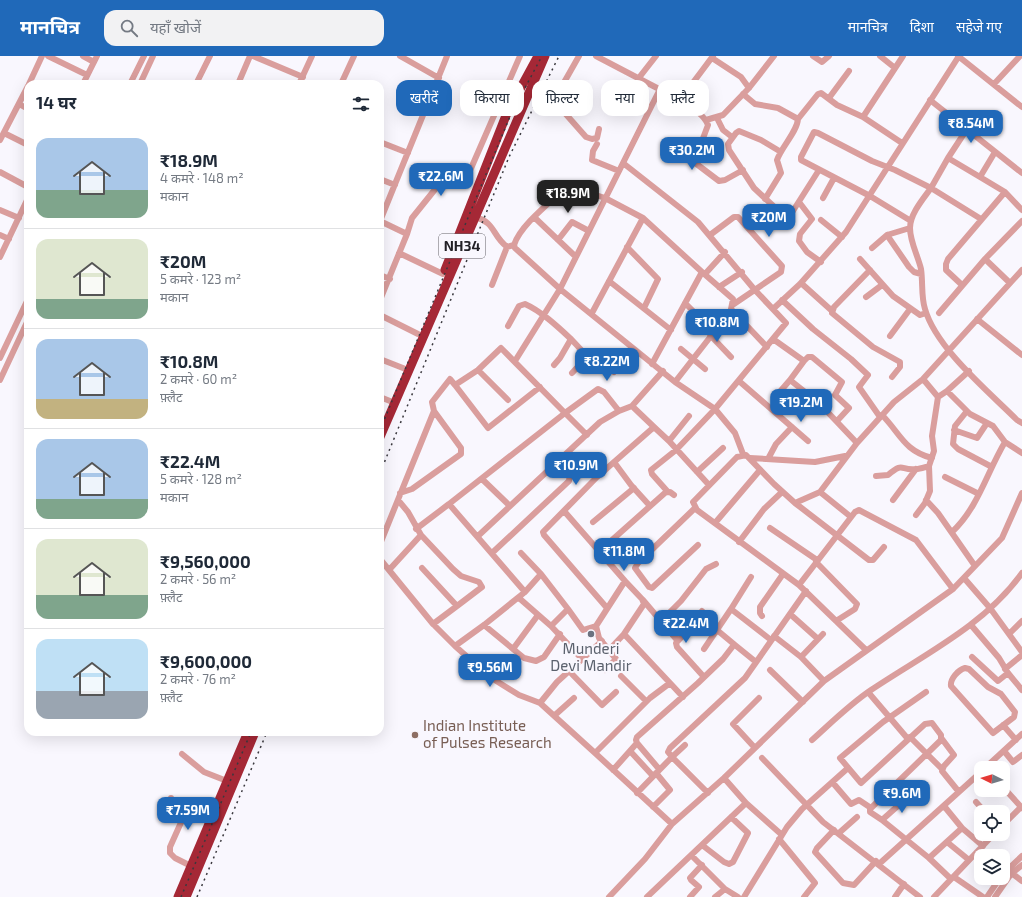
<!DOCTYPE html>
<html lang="hi">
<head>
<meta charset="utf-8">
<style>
	:root { --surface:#fff; --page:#f2f2f3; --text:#1f2937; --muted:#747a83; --line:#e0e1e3; --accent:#2069b9 }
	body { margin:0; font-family:"Exo 2","Noto Sans Devanagari",sans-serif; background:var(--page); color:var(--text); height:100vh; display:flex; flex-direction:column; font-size:15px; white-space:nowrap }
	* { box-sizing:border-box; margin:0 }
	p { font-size:13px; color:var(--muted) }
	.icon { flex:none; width:22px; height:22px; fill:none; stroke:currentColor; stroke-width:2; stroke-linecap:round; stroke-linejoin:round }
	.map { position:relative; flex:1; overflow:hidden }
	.drawer { position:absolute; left:24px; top:24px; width:360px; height:656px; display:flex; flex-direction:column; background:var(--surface); border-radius:12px; box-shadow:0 4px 16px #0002 }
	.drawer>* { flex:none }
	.banner { position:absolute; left:396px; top:24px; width:380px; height:36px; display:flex; gap:8px }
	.needle { width:26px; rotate:275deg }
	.buttons { position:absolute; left:974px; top:705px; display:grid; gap:8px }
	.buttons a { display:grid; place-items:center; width:36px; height:36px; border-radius:8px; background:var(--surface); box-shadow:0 4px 16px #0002; font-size:20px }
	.price { position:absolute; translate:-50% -34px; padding:0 9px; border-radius:8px; background:var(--accent); color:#fff; font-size:13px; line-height:26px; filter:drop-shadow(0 1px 2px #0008) }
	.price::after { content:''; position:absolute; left:50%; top:24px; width:12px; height:9px; margin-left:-6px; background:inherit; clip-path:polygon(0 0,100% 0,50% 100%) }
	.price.current { background:#222; color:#fff }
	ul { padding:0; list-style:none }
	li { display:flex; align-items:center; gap:12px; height:100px; padding:0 12px }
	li+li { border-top:1px solid var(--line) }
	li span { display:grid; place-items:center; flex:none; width:112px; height:80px; border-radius:12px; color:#555 }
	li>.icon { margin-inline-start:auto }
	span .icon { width:48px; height:48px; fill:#fffc; stroke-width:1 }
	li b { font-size:17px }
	h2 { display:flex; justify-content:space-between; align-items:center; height:48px; padding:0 12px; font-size:17px }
	.pill { padding:0 14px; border-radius:12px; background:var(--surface); box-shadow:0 4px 16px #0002; font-size:14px; line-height:36px }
	.pill.current { background:var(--accent); color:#fff }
	header { display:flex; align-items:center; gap:24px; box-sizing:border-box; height:56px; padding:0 20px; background:var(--accent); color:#fff }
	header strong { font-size:19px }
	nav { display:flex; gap:22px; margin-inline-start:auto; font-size:14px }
	.search { width:280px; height:36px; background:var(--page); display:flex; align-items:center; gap:10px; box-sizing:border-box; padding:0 14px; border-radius:12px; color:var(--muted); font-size:15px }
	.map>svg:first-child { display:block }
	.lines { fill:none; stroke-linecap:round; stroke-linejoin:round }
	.minor { stroke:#da9e9d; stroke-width:6 }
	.highway { stroke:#a52836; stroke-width:9 }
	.rail { stroke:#3b393f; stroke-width:1.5; stroke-dasharray:2 4; stroke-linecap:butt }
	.worship-dot { fill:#6b7280; stroke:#f9f7fe; stroke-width:1.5 }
	.education-dot { fill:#8d6e63; stroke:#f9f7fe; stroke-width:1.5 }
	.labels { text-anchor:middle; stroke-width:4; stroke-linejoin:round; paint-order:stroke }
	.shield { fill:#f9f7fe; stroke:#626067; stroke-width:1 }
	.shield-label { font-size:14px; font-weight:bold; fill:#222026 }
	.worship-label { font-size:15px; fill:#5b616d; stroke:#f9f7fe }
	.education-label { font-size:15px; fill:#785e54; stroke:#f9f7fe; text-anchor:start }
</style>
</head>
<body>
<header>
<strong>मानचित्र</strong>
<div class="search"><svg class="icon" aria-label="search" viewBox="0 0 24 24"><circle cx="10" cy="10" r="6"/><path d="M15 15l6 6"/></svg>यहाँ खोजें</div>
<nav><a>मानचित्र</a><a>दिशा</a><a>सहेजे गए</a></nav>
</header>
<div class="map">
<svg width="1022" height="841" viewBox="0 0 1022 841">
	<rect width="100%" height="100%" fill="#f9f7fe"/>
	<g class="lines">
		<path class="minor" d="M48 0 87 19
			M83 0 94 6
			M253 0 303 21
			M400 0 439 22
			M579 0 562 30 564 36 556 47 586 81 592 83 597 82 599 73
			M596 0 680 44 713 0
			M813 0 822 6 829 0
			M880 0 895 12
			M958 0 1022 51
			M712 2 741 21 749 32
			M638 23 656 0
			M29 28 42 0
			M83 28 97 0
			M130 28 144 0
			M140 28 153 0
			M196 28 210 0
			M238 28 250 0
			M299 28 312 0
			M341 28 354 0
			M994 28 1020 0
			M743 38 755 48 778 52 798 63 818 38 821 37 837 49 863 61 902 87
			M829 42 849 15
			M680 44C689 50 704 58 708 69L702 85 687 95 686 100 719 125 725 124 743 114
			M930 44 1022 117
			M19 48 28 53
			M863 61 903 0
			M717 62 723 74 732 81
			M706 64 723 59 749 32 774 0
			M967 73 948 102 980 121
			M4 77 28 89
			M0 84 28 30
			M380 86 408 97
			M597 88 593 95 592 104 619 115
			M781 96 761 84 739 75 736 77 728 88 729 94 754 132 784 160 788 161 791 158 819 114
			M995 96 980 121 1005 136 1022 154
			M948 102 931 132 981 163
			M623 107 698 166 754 233 786 267 715 353 675 326 560 233 660 33
			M0 116 28 131
			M380 123 395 129
			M823 142 834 122
			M765 143 781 117 777 104C782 90 797 76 798 63
			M799 146 812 163 800 178 799 185 807 196 821 206
			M0 154 19 162
			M475 161C496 167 491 178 507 191
			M534 161 576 201
			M821 164 842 181
			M380 165 447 0
			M380 165 407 178 380 244
			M911 165 870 140 801 104V101L814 76 818 77 872 105 895 114 931 132C923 143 910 158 910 172 910 186 918 200 921 213 923 226 921 241 925 253 936 292 988 335 1017 364L1022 367
			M407 178 412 162 449 116 453 115 464 121 469 117 520 0
			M0 179 9 183
			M710 179 734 161H738L782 210 781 216 734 248
			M887 179 909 211 914 216 921 218
			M558 184 572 166 589 175
			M514 189 515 192 560 233 515 305
			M627 191 658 223 644 252
			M872 192 887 179 910 172
			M399 197 443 218
			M0 201 28 142
			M860 203 893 240 920 259 926 257
			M870 214 834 251 832 257 873 291 900 306V311L892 321
			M702 216 733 243 731 253 767 291
			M705 218 725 196
			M380 219 390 223
			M609 225 671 274
			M801 227 831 254
			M1010 227 985 203 1022 165
			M492 229 507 191 514 189C520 170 548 148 563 134L569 131 574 132 605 142 643 162 702 216 652 308
			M962 229 946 214V208L948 203 1005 136
			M719 231 742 216
			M866 241 882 229
			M782 244 813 273 851 303 868 319 859 331 880 361
			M773 253 800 228 846 176 959 0
			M592 257 643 162
			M939 257 985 203
			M380 259 418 278
			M977 263 1022 299
			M508 270 519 250 525 248C541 255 558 271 571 283L560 302 554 309
			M711 280 731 301
			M890 280 910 253
			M571 283 585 298 584 304 572 317
			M773 283 804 305 790 324 819 347 857 387
			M681 293 705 313
			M0 302 28 243
			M380 303 408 314
			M804 305 808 301H812L842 326 835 339 849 352 837 365
			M478 314 508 344
			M614 316 634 293
			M923 323 938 341 947 335 970 358 993 370 1005 386 1022 397
			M0 324 28 264
			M739 325 808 385
			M675 326 711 280 701 263 685 247
			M455 329 488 372 540 331
			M947 335 969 315
			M777 339 790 324
			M380 341 390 345
			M967 355 955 370 953 388 958 393 992 411
			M882 359C900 377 904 395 932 402
			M654 371 669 385 709 429
			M954 374 977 382 987 367
			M587 379 565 357 598 333 604 336 619 355
			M669 385 689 360
			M750 402 815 406 845 400
			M768 403 776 388 792 371
			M614 406 631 429 650 450
			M697 416 723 392
			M876 420 888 419C904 405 900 415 916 413 920 413 925 411 929 410
			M945 421 979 438
			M482 423 510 450
			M668 436 652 418 651 414 676 394 715 353 735 377 743 398
			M820 436 851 461
			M400 437 412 433 461 398V392L434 355 432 346 450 323 455 329 478 314 501 292 565 357 449 448
			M398 444 408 456 421 479 453 513 461 520 479 526 482 531 457 550 422 512
			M893 444 916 413
			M926 444 938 457 975 510
			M795 447 820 436 857 387 894 346 923 323 1022 214
			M695 452 638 507 635 512 649 531 652 532 698 489
			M564 455 625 525
			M916 459 925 447 930 435 929 410 934 395 932 380 938 341
			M593 466 634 432
			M715 467 760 414
			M770 472 817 504
			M416 473 449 448 525 536 484 569 455 590 490 621 519 639 540 647 595 697 650 642 670 627 624 578 644 548 642 543 625 525 596 570 599 582 616 603 605 614
			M952 476C978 452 987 416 1005 386
			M478 480 600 366 619 355 632 350
			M612 484 666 436H670L674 439
			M739 486 764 453 782 436
			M380 488 434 355
			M492 497 569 425 570 416 559 405
			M521 497 541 518
			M380 503 433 568 457 550
			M816 506 857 548 855 553 836 565
			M389 514 421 479
			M964 522 990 552 1022 596
			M799 529 855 456 859 454 916 484 953 533
			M519 542 551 570 568 553 541 518 525 536
			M643 544 677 584
			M607 552 544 479 543 476 597 421 654 371 632 350 663 315
			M568 553 583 574 596 570
			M731 553 751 521
			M702 555 695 567 676 587 677 591 704 621
			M790 558 818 583
			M762 560 760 557V551L783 518
			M661 565 681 545 706 513 716 508
			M433 568 455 590
			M484 569 524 602 536 605 544 601 560 578
			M971 569 999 602 1008 617 1022 634
			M551 570 582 603
			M717 574 735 589
			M1009 578 1022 565
			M774 580 801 601 824 625
			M513 593 538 559
			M704 593 731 553 771 584
			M609 594 624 578
			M866 594 799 529 697 454 693 446 737 401 746 399 774 428 795 447 869 504H873L884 491
			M801 601 823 578
			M972 601 998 625 1008 617
			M965 612 969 613 988 631 1001 638 1015 656 1014 661 993 677 951 630C950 623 958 614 965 612Z
			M1005 613 1022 599
			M770 614 803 646
			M569 615 602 649 616 636
			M621 620 646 645
			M670 627 683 641
			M868 636 908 683
			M540 647 557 626 602 585
			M555 659 574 642
			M1003 669 1016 684
			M910 681 942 713
			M942 683 954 699 944 710 942 715 959 736
			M812 684C831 667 850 648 871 634 923 599 984 570 1022 517
			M637 687 659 713
			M685 689 672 701 708 737
			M755 692 733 668 759 642
			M630 695 653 720
			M1004 695 1013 706 1022 699
			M595 697 672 768 645 803 609 841
			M182 698 204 716 227 725
			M762 702 823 766 920 841
			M985 712 1022 678
			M613 714 637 687 636 684 637 681 698 627 723 603 733 590 735 589 756 606
			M724 722 746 747 782 779
			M833 727 851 748 859 744 871 752
			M1003 731 1022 752
			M918 732 882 764 929 802
			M637 737 672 701 668 696 670 692 745 622 806 535
			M171 742V751L183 762 170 791V797L175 802 191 810
			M976 746 985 756
			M944 750 962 772
			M653 751 670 734 656 717
			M882 764 870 756V753L941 684V679L932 667 925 668 861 727 840 702 883 666 926 636
			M672 768 724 722 824 625 953 533 1002 482 1022 437
			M1003 769 1021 751
			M834 774 817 792 815 796 843 827 854 829 876 805
			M839 777 857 761
			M779 783 815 827 804 841
			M947 786 969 804
			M702 789 724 806 729 808 733 806 748 777 731 761
			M691 799 725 833
			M879 808 981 716
			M1009 815 1022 825
			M1003 818 1022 800
			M954 821 983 841
			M951 823 929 802 962 772 983 790
			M647 841 746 747
			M690 841 699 831 691 824 690 822 702 809
			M715 841 725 833 738 841
			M744 841 787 771 802 753 848 712
			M895 841 904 828
			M934 841 994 778
			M987 841 1000 822
			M995 841 1011 818 1022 809"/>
		<path class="highway" d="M445 214 507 57 538 0
			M380 381 545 0
			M178 841 248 676
			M186 841 255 676"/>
		<path class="rail" d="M380 374 511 58 542 0
			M380 417 509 101 559 0
			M181 841 251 676
			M197 841 267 676"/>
	</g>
	<circle class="worship-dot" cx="591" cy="578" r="4"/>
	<circle class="education-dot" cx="415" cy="679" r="4"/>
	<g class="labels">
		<rect class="shield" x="439" y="178" width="46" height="24" rx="3"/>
		<g class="shield-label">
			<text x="462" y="195">NH34</text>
		</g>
		<g class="worship-label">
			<text x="591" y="598">Munderi<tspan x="591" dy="17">Devi Mandir</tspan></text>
		</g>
		<g class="education-label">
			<text x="423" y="675">Indian Institute<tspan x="423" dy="17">of Pulses Research</tspan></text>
		</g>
	</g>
</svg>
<div class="buttons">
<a><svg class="needle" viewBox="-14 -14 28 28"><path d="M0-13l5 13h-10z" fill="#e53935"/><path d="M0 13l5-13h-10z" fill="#747a83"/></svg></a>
<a><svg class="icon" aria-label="locate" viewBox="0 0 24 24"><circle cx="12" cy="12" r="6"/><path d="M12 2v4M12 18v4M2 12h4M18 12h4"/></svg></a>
<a><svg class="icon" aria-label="layers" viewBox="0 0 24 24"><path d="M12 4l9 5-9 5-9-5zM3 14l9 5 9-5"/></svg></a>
</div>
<b class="price" style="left:971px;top:88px">₹8.54M</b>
<b class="price" style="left:692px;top:115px">₹30.2M</b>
<b class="price" style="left:441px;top:141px">₹22.6M</b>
<b class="price current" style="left:568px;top:158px">₹18.9M</b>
<b class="price" style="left:769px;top:182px">₹20M</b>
<b class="price" style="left:717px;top:287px">₹10.8M</b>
<b class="price" style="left:607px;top:326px">₹8.22M</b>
<b class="price" style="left:801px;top:367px">₹19.2M</b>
<b class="price" style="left:576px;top:430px">₹10.9M</b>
<b class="price" style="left:624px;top:516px">₹11.8M</b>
<b class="price" style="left:686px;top:588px">₹22.4M</b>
<b class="price" style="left:490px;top:632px">₹9.56M</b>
<b class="price" style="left:902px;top:758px">₹9.6M</b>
<b class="price" style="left:188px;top:775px">₹7.59M</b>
<div class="banner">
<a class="pill current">खरीदें</a>
<a class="pill">किराया</a>
<a class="pill">फ़िल्टर</a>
<a class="pill">नया</a>
<a class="pill">फ़्लैट</a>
</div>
<section class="drawer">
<h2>14 घर<svg class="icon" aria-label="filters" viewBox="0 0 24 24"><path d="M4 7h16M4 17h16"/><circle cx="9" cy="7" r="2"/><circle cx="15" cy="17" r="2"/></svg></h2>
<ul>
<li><span style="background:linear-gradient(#a9c7e8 65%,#7fa58c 0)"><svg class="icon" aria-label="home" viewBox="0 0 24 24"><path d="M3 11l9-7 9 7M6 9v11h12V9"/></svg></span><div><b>₹18.9M</b><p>4 कमरे · 148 m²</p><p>मकान</p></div></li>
<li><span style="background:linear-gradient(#dfe7d0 75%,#7fa58c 0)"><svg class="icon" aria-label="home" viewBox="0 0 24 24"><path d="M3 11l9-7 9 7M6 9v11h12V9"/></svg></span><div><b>₹20M</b><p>5 कमरे · 123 m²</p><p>मकान</p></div></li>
<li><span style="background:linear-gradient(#a9c7e8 75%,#c2b280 0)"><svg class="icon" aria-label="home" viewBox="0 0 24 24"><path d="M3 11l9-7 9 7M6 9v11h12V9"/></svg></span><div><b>₹10.8M</b><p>2 कमरे · 60 m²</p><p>फ़्लैट</p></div></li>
<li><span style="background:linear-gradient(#a9c7e8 75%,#7fa58c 0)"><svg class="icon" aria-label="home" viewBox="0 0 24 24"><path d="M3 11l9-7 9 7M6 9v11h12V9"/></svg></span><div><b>₹22.4M</b><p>5 कमरे · 128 m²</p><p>मकान</p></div></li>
<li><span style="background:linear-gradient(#dfe7d0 70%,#7fa58c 0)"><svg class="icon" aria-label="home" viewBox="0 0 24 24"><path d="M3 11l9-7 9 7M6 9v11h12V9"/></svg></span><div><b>₹9,560,000</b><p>2 कमरे · 56 m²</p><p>फ़्लैट</p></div></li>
<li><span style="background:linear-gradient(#bfe0f5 65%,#9aa5b1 0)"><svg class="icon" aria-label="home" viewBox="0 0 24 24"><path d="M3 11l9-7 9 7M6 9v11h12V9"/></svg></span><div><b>₹9,600,000</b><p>2 कमरे · 76 m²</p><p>फ़्लैट</p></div></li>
</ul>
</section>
</div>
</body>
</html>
